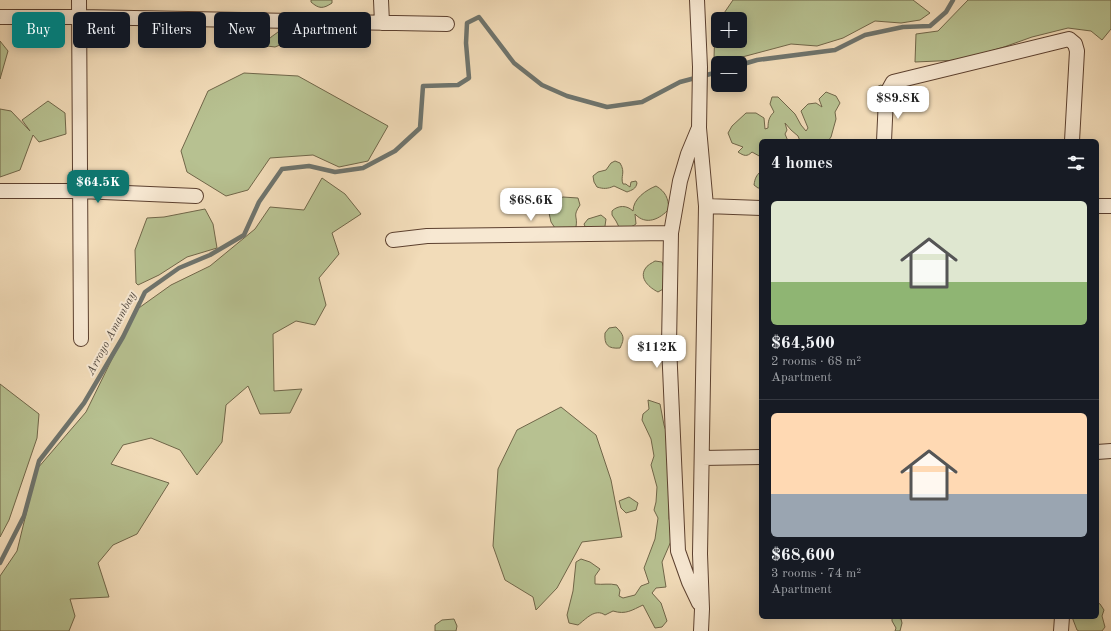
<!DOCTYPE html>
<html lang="en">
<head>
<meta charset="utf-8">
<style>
	:root { --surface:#171b24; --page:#242831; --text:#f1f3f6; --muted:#9ea1a6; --line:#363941; --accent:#0f766e }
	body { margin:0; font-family:"Old Standard TT",serif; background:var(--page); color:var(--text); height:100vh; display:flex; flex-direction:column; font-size:15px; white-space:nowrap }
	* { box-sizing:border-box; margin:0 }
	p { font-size:13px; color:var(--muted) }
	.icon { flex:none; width:22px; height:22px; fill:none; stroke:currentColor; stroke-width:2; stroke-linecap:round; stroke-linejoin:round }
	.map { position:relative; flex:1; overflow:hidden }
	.drawer { position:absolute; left:759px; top:139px; width:340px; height:480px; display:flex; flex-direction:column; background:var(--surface); border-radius:6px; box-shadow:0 2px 10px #0003 }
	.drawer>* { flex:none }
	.top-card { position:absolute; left:12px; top:12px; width:380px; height:36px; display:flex; gap:8px }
	.tools { position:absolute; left:711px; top:12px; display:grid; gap:8px }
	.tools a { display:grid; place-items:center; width:36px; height:36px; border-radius:6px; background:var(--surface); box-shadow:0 2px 10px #0003; font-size:20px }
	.price { position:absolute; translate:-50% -34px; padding:0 9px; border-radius:8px; background:#fff; color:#222; font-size:13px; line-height:26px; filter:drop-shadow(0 1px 2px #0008) }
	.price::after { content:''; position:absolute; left:50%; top:24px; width:12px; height:9px; margin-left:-6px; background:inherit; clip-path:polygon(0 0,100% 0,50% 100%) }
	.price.on { background:var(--accent); color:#fff }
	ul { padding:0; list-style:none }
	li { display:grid; align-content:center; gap:8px; height:212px; padding:0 12px }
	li+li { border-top:1px solid var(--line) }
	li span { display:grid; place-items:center; height:124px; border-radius:6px; color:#555 }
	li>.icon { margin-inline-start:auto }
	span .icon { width:72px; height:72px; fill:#fffc; stroke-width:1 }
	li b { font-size:17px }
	h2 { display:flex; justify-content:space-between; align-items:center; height:48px; padding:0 12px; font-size:17px }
	.chip { padding:0 14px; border-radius:6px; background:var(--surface); box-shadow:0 2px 10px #0003; font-size:14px; line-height:36px }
	.chip.on { background:var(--accent); color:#fff }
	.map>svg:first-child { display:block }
	.green { fill:#b7c191; stroke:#706649 }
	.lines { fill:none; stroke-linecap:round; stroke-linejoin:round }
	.stream { stroke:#6e746d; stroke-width:4.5 }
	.street-casing { stroke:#5c402f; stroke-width:16 }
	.street { stroke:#f7e8d2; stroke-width:14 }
	.labels { text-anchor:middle; stroke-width:4; stroke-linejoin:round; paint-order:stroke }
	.water-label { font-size:12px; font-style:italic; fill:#524940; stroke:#f7e8d2 }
</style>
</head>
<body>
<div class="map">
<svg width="1111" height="631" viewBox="0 0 1111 631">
	<rect width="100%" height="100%" fill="#f2dcb9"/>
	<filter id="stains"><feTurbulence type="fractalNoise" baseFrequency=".005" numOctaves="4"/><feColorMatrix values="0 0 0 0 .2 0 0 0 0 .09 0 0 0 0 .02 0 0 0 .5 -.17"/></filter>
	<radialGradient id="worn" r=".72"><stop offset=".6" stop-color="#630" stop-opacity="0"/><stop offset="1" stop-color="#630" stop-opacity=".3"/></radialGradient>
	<path class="green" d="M311 0H332V3C323 9 319 9 311 2Z
		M733 0H913L930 13 920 20 901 23 875 21 843 38 817 46 791 44 716 64 714 58 715 26 718 21V41H740V19H720Z
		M968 0H1111V29L1102 40 1091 31 1068 28 1032 37 1004 47 960 60 915 62 916 34 938 31Z
		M279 31 297 33 306 40V45L301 47 296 46 280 45 275 47 267 46C266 38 274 36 279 31Z
		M0 41 8 51 0 79Z
		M244 73 298 76 388 126 368 161 339 167 313 155 270 158 248 190 226 196 187 172 181 151 208 91Z
		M881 85 887 89 886 102 878 105 871 101C869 91 873 88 881 85Z
		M826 92 836 96 840 103 835 112 836 119 831 137 828 141H800L798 136 791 130 785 123 787 130 785 134 788 141H761V157L752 152C747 157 744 156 738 152L743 147 732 143 728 133 732 126 746 113H756L764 118 765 129 768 128C768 121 769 117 774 112L770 104 772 97H778L795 114 801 125 806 131 808 128 801 111 808 104 816 103 822 107 819 99Z
		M48 101 65 113 66 134 39 142 33 135 20 170 0 177V109L11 111 30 131 22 120Z
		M615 161 620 163C626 173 620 176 623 184H626L627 185 630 187 631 182 636 181 637 183C636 189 632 190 627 192L614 186C608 189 603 189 597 187L594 182 593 176 598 172 606 170 611 163Z
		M761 165V188H758L754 185C755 178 756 176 761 171Z
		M322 178 345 194 361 214 332 233 339 254 319 278 326 305 315 325 296 321 273 334 274 391 302 389 290 413 260 414 248 386 226 405 222 442 197 475 180 450 151 438 123 445 111 464 169 483 137 534 113 545 98 563 109 597 70 599 75 616 69 631H0V576L17 551 37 469 86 412 136 310 171 285 210 266 255 229 270 207 304 210Z
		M656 186C666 192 668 198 669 209 660 219 646 226 635 214L636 224C630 228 626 229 619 227L616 221 612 215V211C618 205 627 205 633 211 633 199 646 190 656 186Z
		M543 190 551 192 556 200 563 197 578 198 580 205C572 217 578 215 576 227L565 231 555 228 551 222 549 213C538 206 524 198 543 190Z
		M205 209 213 224 217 248 187 257 159 275 138 285 136 283 135 250 147 218 164 217Z
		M601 215 606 219 605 226 602 230 587 231 584 224 588 219Z
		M655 261 662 262 665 271V288L658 292C650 288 639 279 645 269 647 265 652 263 655 261Z
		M616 327C624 335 625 338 620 348 608 349 604 345 605 333L609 328Z
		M0 384 39 414 37 438 9 520 0 537Z
		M648 400 660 404 664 425 667 434 669 467 668 481 669 498V519L675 532 662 562 666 587 656 588 652 593 661 603 667 621 662 627 655 628 643 605C632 610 626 615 613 611L605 615C595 608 586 619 578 625L569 623 567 615 573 591 576 562 581 559 590 562 600 569 595 576V584C603 585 609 583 617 585L620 590 619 596 623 598 635 595 641 586 649 583 644 568 655 539 658 518 654 510 656 502 657 487 651 465 654 456 651 439 642 420 643 414 649 409Z
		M561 407 596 435 611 480 622 537 582 542 557 588 536 610 533 597 505 580 493 546 498 469 517 430Z
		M629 497 638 503 636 510 626 513 621 508 619 501Z
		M1097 602 1100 604 1104 610 1102 616 1105 627 1102 631H1079L1077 630 1072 617H1097Z
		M894 617 901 619 902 623 900 631H895L896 628 892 621V618Z
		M454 619 457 626 456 631H435V625L442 620Z"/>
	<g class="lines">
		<path class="stream" d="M740 65 757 60 835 50 865 35 903 27 930 26 946 12 953 0
			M0 563 24 516 39 461 84 403 123 337 145 292 179 268 210 255 244 235 259 202 282 169 309 166 335 172 363 168 395 151 420 128 423 86 458 85 469 78 466 43 467 23 479 17 514 63 542 85 567 96 607 107 642 102 680 82 718 72"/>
		<g class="street-casing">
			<path id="street" d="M79 0 81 339
				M381 0 382 23
				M697 0 700 67 699 128 706 206 700 554 702 609 701 631
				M0 17H80L447 24
				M698 130 688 154 680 181 671 233 669 345 678 551 689 582 699 603
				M884 141 886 98 888 91 893 82 1069 39 1075 44 1077 51 1072 141
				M0 191H80L196 196
				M706 206 761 208
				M1097 206H1111
				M393 240 427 236 671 233
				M1097 452 1111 451
				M702 458 761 457
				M1061 631 1062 617"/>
		</g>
		<use href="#street" class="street"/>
	</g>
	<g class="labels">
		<g class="water-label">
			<text transform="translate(111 333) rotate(-62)" y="4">Arroyo Amambay</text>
		</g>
	</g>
	<rect width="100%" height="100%" filter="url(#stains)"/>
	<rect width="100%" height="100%" fill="url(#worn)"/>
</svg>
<div class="tools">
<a>+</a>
<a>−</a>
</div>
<b class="price" style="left:898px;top:120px">$89.8K</b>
<b class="price on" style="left:98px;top:204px">$64.5K</b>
<b class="price" style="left:531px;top:222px">$68.6K</b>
<b class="price" style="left:657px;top:369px">$112K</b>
<div class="top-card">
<a class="chip on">Buy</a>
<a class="chip">Rent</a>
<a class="chip">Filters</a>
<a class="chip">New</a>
<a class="chip">Apartment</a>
</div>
<section class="drawer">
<h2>4 homes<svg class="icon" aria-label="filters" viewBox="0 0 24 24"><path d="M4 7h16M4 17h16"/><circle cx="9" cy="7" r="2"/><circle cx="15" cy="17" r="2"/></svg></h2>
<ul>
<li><span style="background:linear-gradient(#dfe7d0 65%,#8fb573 0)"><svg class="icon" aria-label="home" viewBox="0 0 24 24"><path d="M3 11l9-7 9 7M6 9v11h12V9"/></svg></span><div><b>$64,500</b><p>2 rooms · 68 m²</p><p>Apartment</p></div></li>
<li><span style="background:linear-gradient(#ffd9b3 65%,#9aa5b1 0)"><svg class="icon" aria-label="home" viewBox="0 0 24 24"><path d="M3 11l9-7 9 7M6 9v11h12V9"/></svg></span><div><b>$68,600</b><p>3 rooms · 74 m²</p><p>Apartment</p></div></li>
</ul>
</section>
</div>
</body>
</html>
